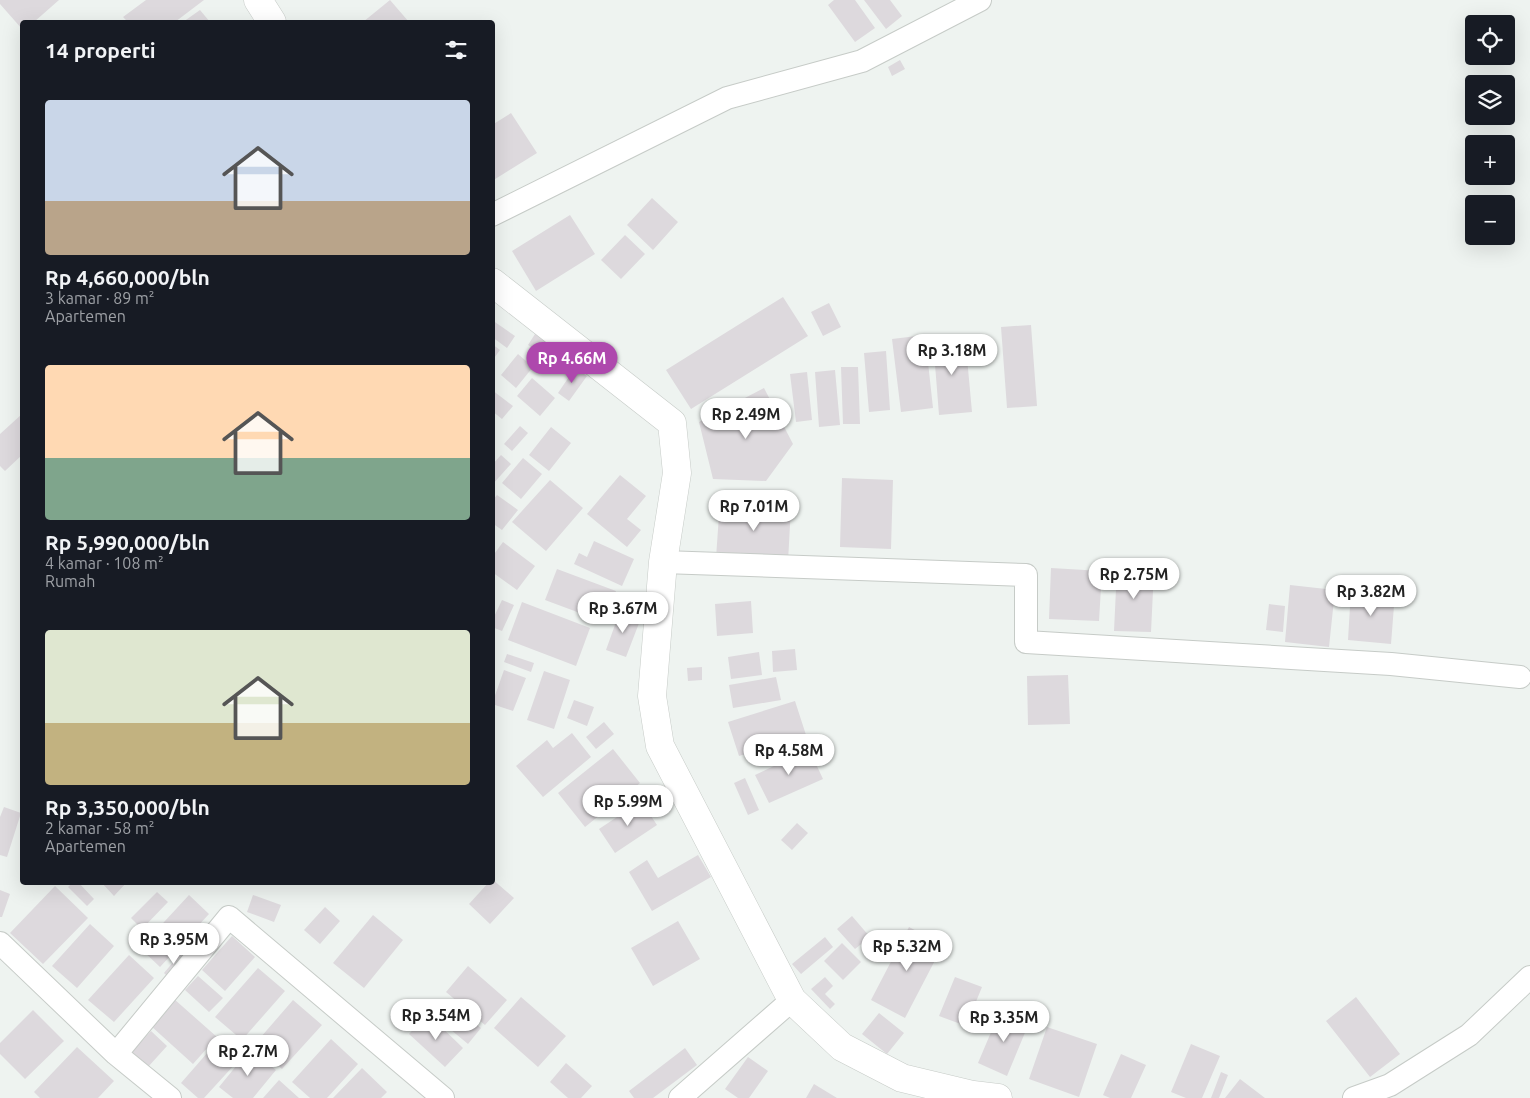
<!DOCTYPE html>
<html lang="id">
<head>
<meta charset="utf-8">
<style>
	:root { --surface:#171b24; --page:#242831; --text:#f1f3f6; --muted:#9ea1a6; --accent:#ae48ad }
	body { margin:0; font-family:Ubuntu,sans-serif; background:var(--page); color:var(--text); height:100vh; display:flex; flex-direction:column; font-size:19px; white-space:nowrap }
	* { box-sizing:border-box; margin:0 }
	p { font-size:16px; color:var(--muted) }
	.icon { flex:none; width:28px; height:28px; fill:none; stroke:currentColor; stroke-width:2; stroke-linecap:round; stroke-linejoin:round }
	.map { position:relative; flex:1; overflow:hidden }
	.details { position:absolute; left:20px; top:20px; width:475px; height:865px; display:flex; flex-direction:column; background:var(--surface); border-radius:5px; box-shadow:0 5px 20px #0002 }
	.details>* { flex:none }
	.tools { position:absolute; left:1465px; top:15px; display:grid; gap:10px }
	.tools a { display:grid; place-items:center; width:50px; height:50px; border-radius:5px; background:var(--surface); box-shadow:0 5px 20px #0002; font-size:25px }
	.price { position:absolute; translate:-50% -42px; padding:0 11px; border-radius:18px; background:#fff; color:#222; font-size:16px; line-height:32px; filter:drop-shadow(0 1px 2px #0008) }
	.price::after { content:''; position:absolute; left:50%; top:30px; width:15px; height:11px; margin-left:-8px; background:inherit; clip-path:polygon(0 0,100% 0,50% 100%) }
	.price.active { background:var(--accent); color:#fff }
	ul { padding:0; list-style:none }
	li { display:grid; align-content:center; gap:10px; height:265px; padding:0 25px }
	li span { display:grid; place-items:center; height:155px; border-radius:5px; color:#555 }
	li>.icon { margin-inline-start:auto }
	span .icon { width:90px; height:90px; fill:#fffc; stroke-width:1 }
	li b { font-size:21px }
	h2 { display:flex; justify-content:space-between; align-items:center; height:60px; padding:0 25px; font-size:21px }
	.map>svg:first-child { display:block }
	.building { fill:#ddd9dd }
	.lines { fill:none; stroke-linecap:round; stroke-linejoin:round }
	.minor-casing { stroke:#c6cbc7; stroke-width:24 }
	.tertiary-casing { stroke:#c6cbc7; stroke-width:29 }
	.minor { stroke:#fff; stroke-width:22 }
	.tertiary { stroke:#fff; stroke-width:28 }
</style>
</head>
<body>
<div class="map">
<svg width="1530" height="1098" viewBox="0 0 1530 1098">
	<rect width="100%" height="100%" fill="#eef3f0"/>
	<path class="building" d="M0 0H59L34 22H22V29L0 4Z
		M146 0H204L175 22H128L123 17Z
		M390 0 409 22H363Z
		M834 0H855L875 28 855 42 828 5Z
		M864 0H890L902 16 886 29Z
		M200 10 210 22H183Z
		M900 60 905 69 892 76 888 67Z
		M511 113 537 153 492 181V125Z
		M652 198 678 222 653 250 627 225Z
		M570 215 595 254 536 291 512 251Z
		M625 235 645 254 621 279 601 260Z
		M783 297 808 336 691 409 666 370Z
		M829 303 841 327 823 336 811 312Z
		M492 320 515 336 507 348 492 337Z
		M1031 325 1037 406 1007 408 1001 327Z
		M535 334 555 347 548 358 528 345Z
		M925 335 933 408 901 412 892 339Z
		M965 336 972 412 939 415 933 339Z
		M492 344 500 350 492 361Z
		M886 351 890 410 869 412 864 353Z
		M518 354 533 367 516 388 501 375Z
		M841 367H858L860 424H843Z
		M575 368 587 376 569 401 558 393Z
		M835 370 840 425 819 427 815 372Z
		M807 372 812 420 796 422 790 374Z
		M532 378 555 398 540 416 517 396Z
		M764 388 793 444 766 481 713 479 699 422Z
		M492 390 513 406 502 419 492 411Z
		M22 414V455L5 471 0 466V434Z
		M520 426 528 433 512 451 504 444Z
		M551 427 571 443 549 471 529 455Z
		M501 455 511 464 492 485V465Z
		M523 458 542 474 521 499 502 483Z
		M620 475 646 496 627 519 641 530 627 547 587 514Z
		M842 478 893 480 891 549 840 547Z
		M550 480 583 508 546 551 512 522Z
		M497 495 518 510 502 530 492 523V501Z
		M720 501 791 506 788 562 716 558Z
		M594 541 634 559 622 586 574 564 579 553 587 557Z
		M503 542 535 566 517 590 492 572V557Z
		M1051 568 1102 571 1099 621 1049 619Z
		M1117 568 1154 570 1151 632 1114 631Z
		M557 569 616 591 604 622 545 600Z
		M1290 585 1335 590 1329 647 1285 642Z
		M1351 590 1395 593 1391 644 1348 640Z
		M502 600 514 605 502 631 492 627V621Z
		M751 601 753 633 717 636 715 604Z
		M522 602 590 628 576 666 508 640Z
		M1269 604 1285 606 1283 632 1266 630Z
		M620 611 641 618 626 657 606 650Z
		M795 649 797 670 773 672 772 651Z
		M759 652 762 675 731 679 728 657Z
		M507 654 534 663 531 672 504 662Z
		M702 667V680L688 681 687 668Z
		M504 670 526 678 513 711 492 704Z
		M544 671 570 680 554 729 527 720Z
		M1068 675 1070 724 1028 725 1027 676Z
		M776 677 781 700 733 708 729 685Z
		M574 700 594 707 587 726 567 718Z
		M795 701 806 735 739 756 728 722Z
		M604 722 614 734 596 749 586 737Z
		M572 733 591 757 543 797 516 766 547 740 553 748Z
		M613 749 640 783 585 827 558 793Z
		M809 749 823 779 769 803 755 775Z
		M745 778 759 810 748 815 734 783Z
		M641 801 657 825 615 853 599 829Z
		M4 807 21 813 7 857 0 855V817Z
		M797 823 808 833 792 850 781 840Z
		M698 855 711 877 652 911 629 872 647 860 658 878Z
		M492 879 514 898 490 924 469 904 489 882H492Z
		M73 882H78L94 899 87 906 68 887Z
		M101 882H127L114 896Z
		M55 886 88 918 43 964 10 933Z
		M0 890 10 894 2 917H0Z
		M157 892 168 902 142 929 131 918Z
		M189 895 209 914 160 967 140 948Z
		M253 895 281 905 274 922 247 912Z
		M325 907 340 921 320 944 304 930Z
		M373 915 403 940 364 988 333 963Z
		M852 916 870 937 855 949 837 929Z
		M678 921 700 959 653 986 631 948Z
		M90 924 114 946 77 988 52 966Z
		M909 927 943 945 905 1018 871 1000Z
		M232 936 255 957 225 991 202 970Z
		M825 937 833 947 801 974 792 964Z
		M842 943 861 962 843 980 824 961Z
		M180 954 185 957 168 977 164 973Z
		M129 955 154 978 114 1022 88 1000Z
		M468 966 507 1000 485 1025 446 992Z
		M258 968 285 991 242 1040 215 1017Z
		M198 976 223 998 209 1012 185 990Z
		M825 977 833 986 825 994 835 1004 830 1009 811 989Z
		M955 977 982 987 966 1026 939 1016Z
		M521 997 566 1036 538 1067 494 1028Z
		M1356 997 1400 1054 1370 1077 1326 1021Z
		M174 999 217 1037 193 1064 151 1026Z
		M445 999 481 1028 468 1044 433 1015Z
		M293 1000 322 1025 282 1069 254 1045Z
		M33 1010 64 1041 25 1079 0 1054V1043Z
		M1000 1011 1029 1023 1007 1076 978 1063Z
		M879 1013 904 1033 887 1054 862 1034Z
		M428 1014 463 1048 445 1067 409 1034Z
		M1047 1027 1097 1044 1079 1097 1029 1079Z
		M151 1031 167 1046 148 1067 131 1053Z
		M331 1039 358 1064 327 1098H310L292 1082Z
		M215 1044 236 1063 204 1098H198L181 1083Z
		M1191 1044 1220 1056 1202 1098H1186L1171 1092Z
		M77 1047 114 1081 98 1098H40L34 1092Z
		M685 1048 697 1065 653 1098H634L629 1091Z
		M250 1049 276 1070 253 1098H233L219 1087Z
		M1121 1054 1146 1065 1131 1098H1110L1103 1095Z
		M748 1057 768 1071 749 1098H738L725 1089Z
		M566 1063 592 1086 581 1098H568L550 1082Z
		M362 1068 387 1092 381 1098H333Z
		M1221 1072 1228 1075 1219 1098H1211Z
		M1240 1079 1265 1098H1225Z
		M279 1080 299 1098H263Z
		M814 1084 837 1098H806Z"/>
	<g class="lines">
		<g class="minor-casing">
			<path id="minor" d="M492 215 727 98 862 61 980 0
				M663 562 1026 575V642L1391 664 1520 677
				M0 943 116 1054 170 1098
				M116 1054 229 917 443 1098
				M680 1098 792 1000
				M1354 1098 1390 1085 1469 1035 1530 977"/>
		</g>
		<g class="tertiary-casing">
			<path id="tertiary" d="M258 0 272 22
				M492 282 672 423 677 473 663 562 652 696 660 746 792 1000 842 1047 902 1078 973 1095 998 1098"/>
		</g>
		<use href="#minor" class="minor"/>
		<use href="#tertiary" class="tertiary"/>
	</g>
</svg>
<div class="tools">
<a><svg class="icon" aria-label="locate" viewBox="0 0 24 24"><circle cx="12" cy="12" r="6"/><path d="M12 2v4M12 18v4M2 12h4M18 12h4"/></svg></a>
<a><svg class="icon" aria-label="layers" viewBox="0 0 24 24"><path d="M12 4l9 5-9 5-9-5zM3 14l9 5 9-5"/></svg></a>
<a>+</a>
<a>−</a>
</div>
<b class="price" style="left:952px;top:376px">Rp 3.18M</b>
<b class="price active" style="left:572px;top:384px">Rp 4.66M</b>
<b class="price" style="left:746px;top:440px">Rp 2.49M</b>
<b class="price" style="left:754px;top:532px">Rp 7.01M</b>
<b class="price" style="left:1134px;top:600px">Rp 2.75M</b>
<b class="price" style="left:1371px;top:617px">Rp 3.82M</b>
<b class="price" style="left:623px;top:634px">Rp 3.67M</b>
<b class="price" style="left:789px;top:776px">Rp 4.58M</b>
<b class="price" style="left:628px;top:827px">Rp 5.99M</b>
<b class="price" style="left:174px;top:965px">Rp 3.95M</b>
<b class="price" style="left:907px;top:972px">Rp 5.32M</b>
<b class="price" style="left:436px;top:1041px">Rp 3.54M</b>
<b class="price" style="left:1004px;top:1043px">Rp 3.35M</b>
<b class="price" style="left:248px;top:1077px">Rp 2.7M</b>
<section class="details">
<h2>14 properti<svg class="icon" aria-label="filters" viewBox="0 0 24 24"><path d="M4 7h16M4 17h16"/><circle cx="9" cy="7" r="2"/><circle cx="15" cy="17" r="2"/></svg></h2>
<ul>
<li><span style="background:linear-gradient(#c9d6e8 65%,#b9a48a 0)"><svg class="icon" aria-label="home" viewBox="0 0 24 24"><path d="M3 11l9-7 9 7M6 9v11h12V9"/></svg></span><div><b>Rp 4,660,000/bln</b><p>3 kamar · 89 m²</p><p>Apartemen</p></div></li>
<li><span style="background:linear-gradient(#ffd9b3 60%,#7fa58c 0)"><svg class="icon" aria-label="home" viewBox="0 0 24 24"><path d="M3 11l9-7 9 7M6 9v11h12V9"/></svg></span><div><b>Rp 5,990,000/bln</b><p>4 kamar · 108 m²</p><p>Rumah</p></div></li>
<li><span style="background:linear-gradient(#dfe7d0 60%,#c2b280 0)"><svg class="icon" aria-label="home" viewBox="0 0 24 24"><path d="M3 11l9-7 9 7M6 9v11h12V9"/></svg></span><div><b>Rp 3,350,000/bln</b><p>2 kamar · 58 m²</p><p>Apartemen</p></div></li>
</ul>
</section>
</div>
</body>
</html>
